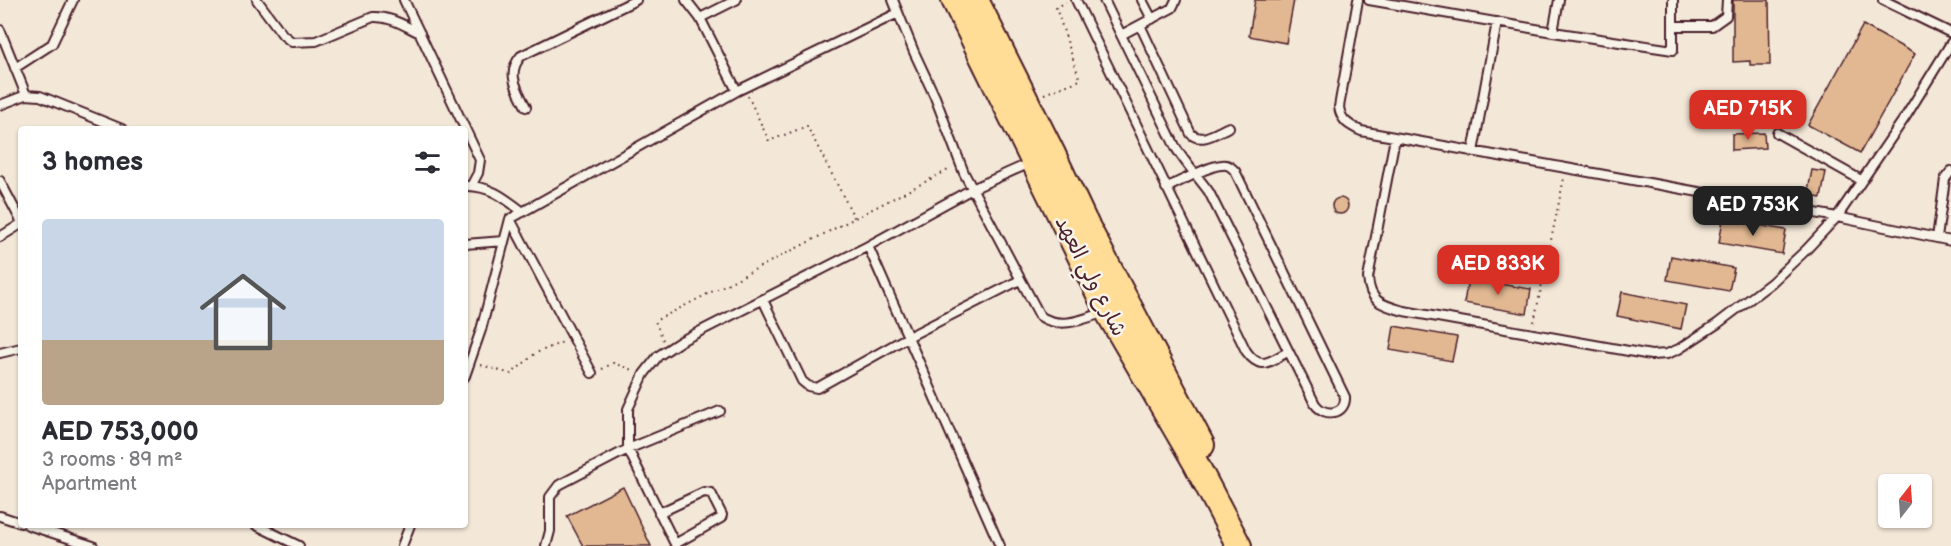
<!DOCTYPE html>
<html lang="en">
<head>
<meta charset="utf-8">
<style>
	:root { --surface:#fff; --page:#f2f2f3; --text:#2b2b33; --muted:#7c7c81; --line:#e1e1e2; --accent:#d93025 }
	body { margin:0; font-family:"Balsamiq Sans","Playpen Sans Arabic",sans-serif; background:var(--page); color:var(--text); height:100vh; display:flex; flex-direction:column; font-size:22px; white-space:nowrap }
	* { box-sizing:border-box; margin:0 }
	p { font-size:20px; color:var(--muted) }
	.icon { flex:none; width:33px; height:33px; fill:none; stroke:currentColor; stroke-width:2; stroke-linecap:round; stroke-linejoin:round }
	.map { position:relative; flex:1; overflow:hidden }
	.panel { position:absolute; left:18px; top:126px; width:450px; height:402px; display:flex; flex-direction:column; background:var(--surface); border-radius:6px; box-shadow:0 2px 4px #0004 }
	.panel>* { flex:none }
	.needle { width:39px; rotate:17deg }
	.buttons { position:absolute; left:1878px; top:474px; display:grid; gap:12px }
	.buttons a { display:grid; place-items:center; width:54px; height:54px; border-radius:6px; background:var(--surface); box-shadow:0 2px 4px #0004; font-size:30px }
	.price { position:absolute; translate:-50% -51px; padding:0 14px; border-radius:12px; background:var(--accent); color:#fff; font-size:20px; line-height:39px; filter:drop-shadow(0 2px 3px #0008) }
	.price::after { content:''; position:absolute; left:50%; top:36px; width:18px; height:14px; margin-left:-9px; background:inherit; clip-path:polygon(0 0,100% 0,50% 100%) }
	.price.active { background:#222; color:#fff }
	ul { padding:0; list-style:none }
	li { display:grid; align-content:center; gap:12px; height:318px; padding:0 24px }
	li+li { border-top:2px solid var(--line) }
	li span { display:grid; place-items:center; height:186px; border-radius:6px; color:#555 }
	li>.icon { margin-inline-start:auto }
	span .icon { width:108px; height:108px; fill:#fffc; stroke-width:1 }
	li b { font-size:26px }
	h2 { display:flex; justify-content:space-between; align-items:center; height:72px; padding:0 24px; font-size:26px }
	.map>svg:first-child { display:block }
	.building { fill:#e1b892; stroke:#4a1f2b; stroke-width:1.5 }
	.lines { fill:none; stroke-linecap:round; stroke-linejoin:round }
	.lane-casing { stroke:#4a1f2b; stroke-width:12 }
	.primary-casing { stroke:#4a1f2b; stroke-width:28 }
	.path { stroke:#4a1f2b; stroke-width:2; stroke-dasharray:1.5 4.5; stroke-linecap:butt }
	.lane { stroke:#f7f3e8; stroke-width:8 }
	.primary { stroke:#ffdd96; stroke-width:24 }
	.labels { text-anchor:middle; stroke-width:5; stroke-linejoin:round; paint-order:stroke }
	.street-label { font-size:21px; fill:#4a1f2b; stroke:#f7f3e8 }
</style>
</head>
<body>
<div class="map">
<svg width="1951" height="546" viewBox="0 0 1951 546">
	<rect width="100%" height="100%" fill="#f3e7d7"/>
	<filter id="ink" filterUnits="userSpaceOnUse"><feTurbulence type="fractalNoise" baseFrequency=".0167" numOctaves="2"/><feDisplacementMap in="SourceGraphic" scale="12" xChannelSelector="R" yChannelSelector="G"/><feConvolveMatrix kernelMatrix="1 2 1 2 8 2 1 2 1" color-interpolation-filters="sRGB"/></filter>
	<g filter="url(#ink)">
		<path class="building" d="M1255 0H1294L1286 43 1249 36Z
			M1733 0H1769L1770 65H1750V61L1733 62Z
			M1863 25 1915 54 1860 153 1808 125Z
			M1764 133 1765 148 1732 150V134Z
			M1812 170 1826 172 1821 198 1807 195Z
			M1332 206a8 8 0 1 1 16 0a8 8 0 1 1-16 0Z
			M1723 219 1786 230 1782 254 1719 243Z
			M1671 256 1734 268 1729 291 1667 280Z
			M1468 279 1531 289 1527 314 1464 303Z
			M1622 292 1686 305 1681 329 1617 316Z
			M1394 326 1457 337 1452 361 1390 350Z
			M623 487 651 546H583L567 516Z"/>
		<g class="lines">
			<g class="lane-casing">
				<path id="lane" d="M257 0 283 35 292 42 316 41 373 17C390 16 405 26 420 33
					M404 0 480 160 478 173 471 186
					M686 0 700 18 737 91
					M893 0 914 52 935 97 964 173 1040 316C1060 330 1084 319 1105 312
					M1076 0 1246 351C1261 372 1269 361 1288 352
					M1104 0 1176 148C1186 164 1198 177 1209 192L1315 404C1325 418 1346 414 1345 397L1235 171C1231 167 1228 164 1222 165 1210 165 1179 182 1166 188
					M1142 0 1152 19
					M1358 0 1339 107C1341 121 1349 125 1361 131L1837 217 1951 241
					M1369 0 1553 32 1673 50V0
					M1883 0 1951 33
					M700 18 736 0
					M1140 25 1191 134C1202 144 1217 132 1229 127
					M1674 26H1712L1726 16 1727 0
					M0 30 26 95
					M1553 32 1559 0
					M1121 35 1172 8 1176 0
					M15 68 52 44 73 0
					M0 105 26 95 40 96 122 129
					M526 107C517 89 506 73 521 56L636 0
					M1777 133 1861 180
					M1395 138 1368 278C1370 303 1383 305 1404 311L1651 355 1667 354 1679 349 1717 324 1771 283 1806 250 1837 217 1906 116 1951 43
					M1473 152 1497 22
					M0 181 21 221
					M465 186C489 185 505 198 523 212
					M0 237 21 224
					M1937 238 1945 179 1951 171
					M465 244 504 241
					M868 246 1000 546
					M763 300 802 381 808 386 817 388 908 337 1020 280
					M0 353 21 348
					M592 373 510 219 737 91 898 13
					M465 376 481 330 510 219
					M659 513 704 492 711 493 722 515 721 518 675 544
					M0 516 21 523
					M28 525 93 546
					M256 525 299 546
					M402 546 410 525
					M546 546 550 531V497L559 485 628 449 720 411
					M676 546 628 449V409L644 374 658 356 681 341 868 246 972 189 1030 163"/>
			</g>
			<g class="primary-casing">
				<path id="primary" d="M954 0 1107 311 1195 462 1239 546
					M976 0 1052 152 1084 220 1202 445"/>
			</g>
			<path class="path" d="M1044 94 1080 80 1056 8 1066 2
				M748 96 769 141 807 126 855 219
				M1534 322 1564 178
				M663 340 655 321 950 169
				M481 365 511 374 536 353 563 342
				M602 369 613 363 635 371"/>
			<use href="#lane" class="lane"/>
			<use href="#primary" class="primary"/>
		</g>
	</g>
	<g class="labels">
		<g class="street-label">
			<text transform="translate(1091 276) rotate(63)" y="7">شارع ولي العهد</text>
		</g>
	</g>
</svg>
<div class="buttons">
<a><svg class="needle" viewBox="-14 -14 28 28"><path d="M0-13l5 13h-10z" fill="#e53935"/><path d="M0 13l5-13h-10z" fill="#7c7c81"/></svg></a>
</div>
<b class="price" style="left:1748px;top:141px">AED 715K</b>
<b class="price active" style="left:1753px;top:237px">AED 753K</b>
<b class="price" style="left:1498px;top:296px">AED 833K</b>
<section class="panel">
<h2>3 homes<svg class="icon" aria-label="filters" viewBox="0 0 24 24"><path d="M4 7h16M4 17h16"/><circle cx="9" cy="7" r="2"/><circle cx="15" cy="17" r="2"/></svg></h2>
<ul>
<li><span style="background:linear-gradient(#c9d6e8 65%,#b9a48a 0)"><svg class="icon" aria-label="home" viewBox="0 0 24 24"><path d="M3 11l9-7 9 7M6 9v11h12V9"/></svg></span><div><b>AED 753,000</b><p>3 rooms · 89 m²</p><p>Apartment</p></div></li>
</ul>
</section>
</div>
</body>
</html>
